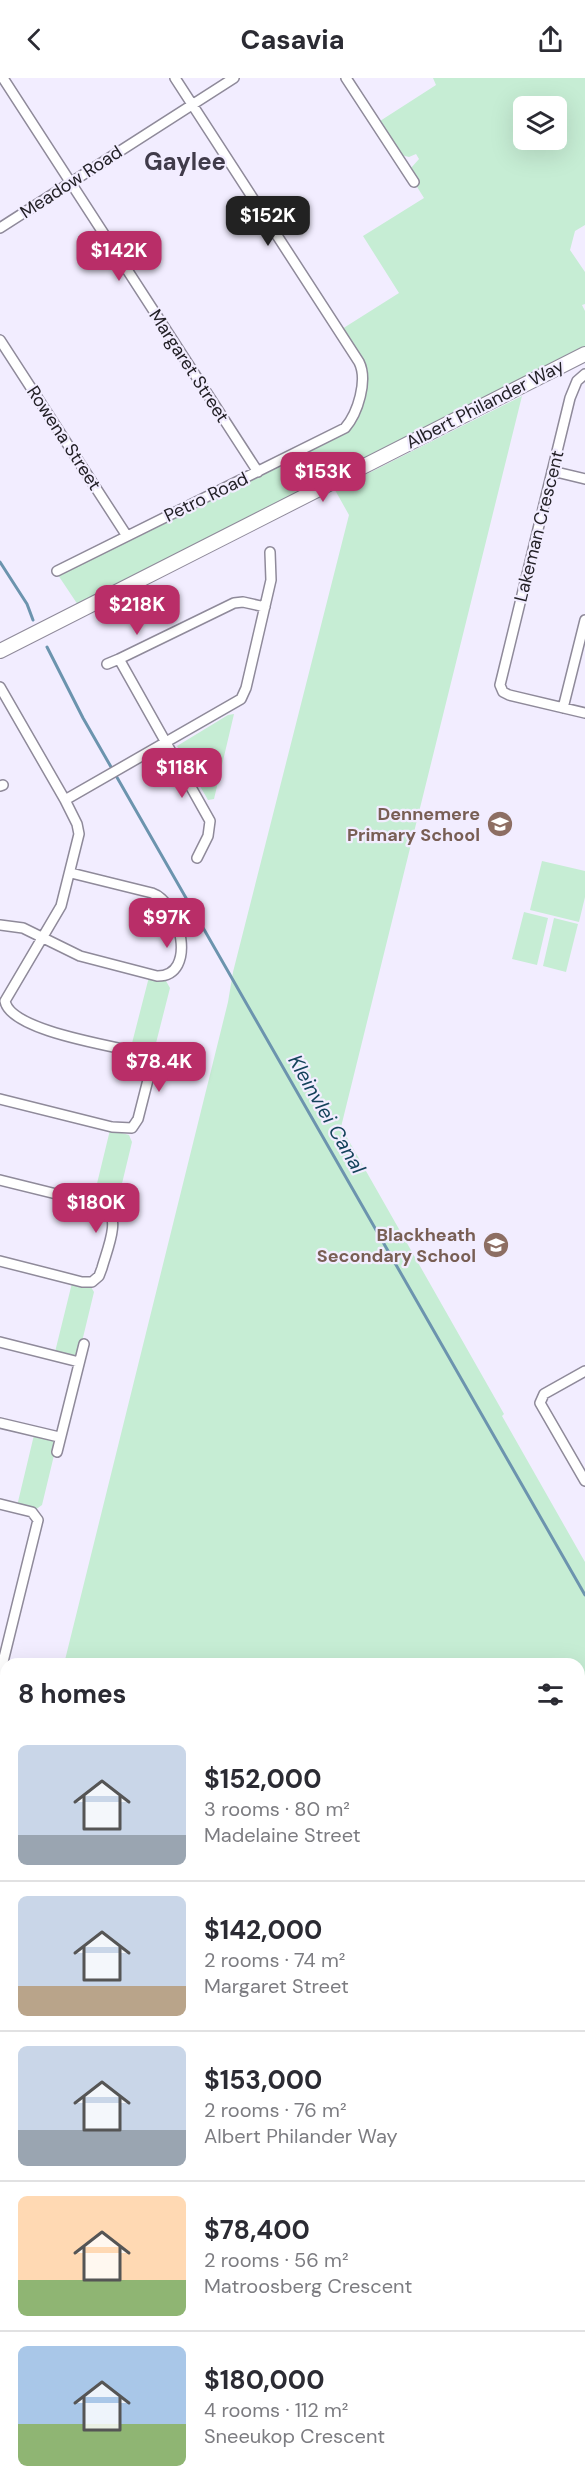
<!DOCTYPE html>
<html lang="en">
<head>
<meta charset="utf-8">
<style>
	:root { --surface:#fff; --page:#f2f2f3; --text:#2b2b33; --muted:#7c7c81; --line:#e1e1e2; --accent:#b92e68 }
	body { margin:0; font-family:"DM Sans",sans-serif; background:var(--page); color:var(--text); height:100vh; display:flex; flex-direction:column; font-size:22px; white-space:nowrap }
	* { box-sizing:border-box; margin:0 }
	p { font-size:20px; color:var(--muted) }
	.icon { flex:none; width:33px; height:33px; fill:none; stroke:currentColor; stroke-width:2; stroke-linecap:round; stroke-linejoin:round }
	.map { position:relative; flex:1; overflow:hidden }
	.details { position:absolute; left:0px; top:1580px; width:585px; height:836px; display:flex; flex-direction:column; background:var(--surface); border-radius:18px 18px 0 0; box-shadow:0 6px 24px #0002 }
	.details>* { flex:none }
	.buttons { position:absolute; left:513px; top:18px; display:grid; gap:12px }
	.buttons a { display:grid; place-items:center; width:54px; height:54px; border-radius:9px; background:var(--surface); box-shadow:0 6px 24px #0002; font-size:30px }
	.price { position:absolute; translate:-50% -51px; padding:0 14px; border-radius:12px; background:var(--accent); color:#fff; font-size:20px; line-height:39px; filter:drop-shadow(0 2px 3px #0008) }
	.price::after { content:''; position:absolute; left:50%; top:36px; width:18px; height:14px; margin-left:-9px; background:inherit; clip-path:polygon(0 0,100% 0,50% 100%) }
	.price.selected { background:#222; color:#fff }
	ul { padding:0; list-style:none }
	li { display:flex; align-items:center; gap:18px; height:150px; padding:0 18px }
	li+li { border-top:2px solid var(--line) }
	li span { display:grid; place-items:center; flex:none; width:168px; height:120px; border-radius:9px; color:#555 }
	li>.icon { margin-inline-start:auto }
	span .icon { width:72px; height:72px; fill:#fffc; stroke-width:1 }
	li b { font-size:26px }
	h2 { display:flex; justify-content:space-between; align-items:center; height:72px; padding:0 18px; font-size:26px }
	header { display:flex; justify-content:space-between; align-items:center; height:78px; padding:0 18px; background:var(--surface); font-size:27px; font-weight:700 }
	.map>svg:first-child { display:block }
	.green { fill:#c6edd4; fill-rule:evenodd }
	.forest { fill:#87c09d }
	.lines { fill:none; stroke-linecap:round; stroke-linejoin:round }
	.stream { stroke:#6c94ae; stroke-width:3 }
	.street-casing { stroke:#8f8a9a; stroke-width:12 }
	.secondary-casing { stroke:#8f8a9a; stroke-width:16 }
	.street { stroke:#fff; stroke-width:9 }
	.secondary { stroke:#fff; stroke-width:14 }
	.labels { text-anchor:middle; stroke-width:4.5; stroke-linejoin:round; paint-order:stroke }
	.street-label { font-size:18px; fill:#232127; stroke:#f2edff }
	.education-label { font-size:18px; font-weight:bold; fill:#785e54; stroke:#f2edff; text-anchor:end }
	.water-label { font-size:20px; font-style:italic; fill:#14435b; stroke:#f2edff }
	.district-label { font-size:24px; font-weight:bold; fill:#403b4a; stroke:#f2edff }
</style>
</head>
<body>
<header><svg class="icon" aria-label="back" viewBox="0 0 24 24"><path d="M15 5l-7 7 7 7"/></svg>Casavia<svg class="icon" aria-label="share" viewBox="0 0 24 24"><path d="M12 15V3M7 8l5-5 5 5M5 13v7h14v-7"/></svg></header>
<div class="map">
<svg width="585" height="2414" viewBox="0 0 585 2414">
	<rect width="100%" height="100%" fill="#f2edff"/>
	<path class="green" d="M433 0H585V147L575 153 570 172 585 194V226L582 227 585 233V271L78 527 58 497 343 355 366 307 342 251 399 215 363 158 424 120 414 104 411 90 419 81 416 76 409 79 401 77 380 43 436 7ZM524 28H556V62H524Z
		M522 318 341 1049 504 1336 502 1338 585 1484V1953L579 1958V1586H64L228 924 233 894 349 437 335 412Z
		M234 636 214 721 208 722 177 668 228 637Z
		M542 783 585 793V819L579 844 530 832Z
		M524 834 548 840 537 887 512 881Z
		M554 840 578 846 566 894 543 888Z
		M149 899 166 903 170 910 155 969 148 973 131 969Z
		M110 1052 129 1057 132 1064 118 1122 109 1126 93 1122Z
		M72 1205 91 1209 94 1214 79 1276 75 1279 55 1274Z
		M34 1357 53 1362 56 1369 42 1427 35 1432 17 1428Z
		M6 1734V2409H475L474 2414H0V1735Z
		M585 2382V2414H492L493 2409H579V2384Z"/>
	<path class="forest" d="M6 2117V2357L0 2356V2139Z"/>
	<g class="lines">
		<path class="stream" d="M0 484 27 526 33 542
			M47 569 83 640 585 1517"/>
		<g class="street-casing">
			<path id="street" d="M3 0 258 394
				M346 0 414 104
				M0 150 234 0
				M0 262 127 458
				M585 296 577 303 570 320 500 607 503 614 509 617 585 635
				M552 393 585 401
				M57 493 345 350C358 335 368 302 359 284L175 0
				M107 586 119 581
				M0 609 65 722 77 746 79 756 61 828 5 923
				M563 630 585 542
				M0 708 3 707
				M65 722 241 621 246 610 271 502 270 474
				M197 780 208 758 210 743 119 581 234 525 243 524 265 529
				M0 847 23 850 80 878 157 898C198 899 181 825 152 815L71 795
				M0 1021 112 1049 132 1050 138 1041 152 986 149 979 141 975C114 968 10 953 5 923
				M0 1102 105 1128C122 1140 106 1174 102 1190L99 1198 92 1204H82L0 1183
				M0 1264 79 1284
				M585 1293 544 1316 540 1325 585 1403
				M0 1345 59 1359
				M57 1374 84 1266
				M0 1426 32 1434 38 1442 0 1596
				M579 1964 585 1958
				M579 2156 585 2169
				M579 2380 585 2378
				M488 2414 489 2409"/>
		</g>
		<g class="secondary-casing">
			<path id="secondary" d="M0 573 585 276"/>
		</g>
		<use href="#street" class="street"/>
		<use href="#secondary" class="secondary"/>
	</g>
	<defs>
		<g id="school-disc" transform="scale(1.35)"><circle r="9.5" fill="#8d6e63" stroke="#f2edff"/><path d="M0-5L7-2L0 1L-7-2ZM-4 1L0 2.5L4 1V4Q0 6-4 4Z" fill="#fff"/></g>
	</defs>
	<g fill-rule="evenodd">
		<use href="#school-disc" x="500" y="746"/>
		<use href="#school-disc" x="496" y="1167"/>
	</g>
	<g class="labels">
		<g class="street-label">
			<text transform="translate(71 104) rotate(-33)" y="6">Meadow Road</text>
			<text transform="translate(189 288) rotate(57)" y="6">Margaret Street</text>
			<text transform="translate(485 326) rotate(-27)" y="6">Albert Philander Way</text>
			<text transform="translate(64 360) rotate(57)" y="6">Rowena Street</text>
			<text transform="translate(206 419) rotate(-26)" y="6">Petro Road</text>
			<text transform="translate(539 448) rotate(-76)" y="6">Lakeman Crescent</text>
		</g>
		<g class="education-label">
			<text x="480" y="742">Dennemere<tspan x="480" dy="21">Primary School</tspan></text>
			<text x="476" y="1163">Blackheath<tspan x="476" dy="21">Secondary School</tspan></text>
		</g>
		<g class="water-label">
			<text transform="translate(327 1036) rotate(60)" y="7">Kleinvlei Canal</text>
		</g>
		<g class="district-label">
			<text x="185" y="92">Gaylee</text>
		</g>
	</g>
</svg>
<div class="buttons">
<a><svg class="icon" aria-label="layers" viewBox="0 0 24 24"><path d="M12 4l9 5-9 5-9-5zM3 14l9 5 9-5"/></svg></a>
</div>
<b class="price selected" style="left:268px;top:169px">$152K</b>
<b class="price" style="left:119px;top:204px">$142K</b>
<b class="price" style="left:323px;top:425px">$153K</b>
<b class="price" style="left:137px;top:558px">$218K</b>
<b class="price" style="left:182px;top:721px">$118K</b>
<b class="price" style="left:167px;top:871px">$97K</b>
<b class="price" style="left:159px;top:1015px">$78.4K</b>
<b class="price" style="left:96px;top:1156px">$180K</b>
<section class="details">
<h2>8 homes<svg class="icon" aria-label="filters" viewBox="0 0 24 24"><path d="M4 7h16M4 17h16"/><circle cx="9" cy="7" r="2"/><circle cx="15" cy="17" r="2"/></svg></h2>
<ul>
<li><span style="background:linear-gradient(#c9d6e8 75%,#9aa5b1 0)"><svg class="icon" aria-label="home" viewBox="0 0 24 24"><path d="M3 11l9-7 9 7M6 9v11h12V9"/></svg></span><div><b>$152,000</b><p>3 rooms · 80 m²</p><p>Madelaine Street</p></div></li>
<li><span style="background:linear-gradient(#c9d6e8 75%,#b9a48a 0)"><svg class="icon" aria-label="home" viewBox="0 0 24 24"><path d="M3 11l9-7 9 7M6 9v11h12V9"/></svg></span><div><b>$142,000</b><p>2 rooms · 74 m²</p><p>Margaret Street</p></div></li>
<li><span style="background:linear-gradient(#c9d6e8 70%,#9aa5b1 0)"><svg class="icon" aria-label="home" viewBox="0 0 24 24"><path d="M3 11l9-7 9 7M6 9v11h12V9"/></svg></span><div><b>$153,000</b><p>2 rooms · 76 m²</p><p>Albert Philander Way</p></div></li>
<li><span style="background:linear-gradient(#ffd9b3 70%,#8fb573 0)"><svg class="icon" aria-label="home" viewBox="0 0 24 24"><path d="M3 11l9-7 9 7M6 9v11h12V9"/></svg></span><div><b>$78,400</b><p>2 rooms · 56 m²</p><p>Matroosberg Crescent</p></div></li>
<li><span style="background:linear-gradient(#a9c7e8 65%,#8fb573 0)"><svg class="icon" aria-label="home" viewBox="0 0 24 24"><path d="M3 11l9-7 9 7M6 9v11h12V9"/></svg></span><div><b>$180,000</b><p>4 rooms · 112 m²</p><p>Sneeukop Crescent</p></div></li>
</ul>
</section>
</div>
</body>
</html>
